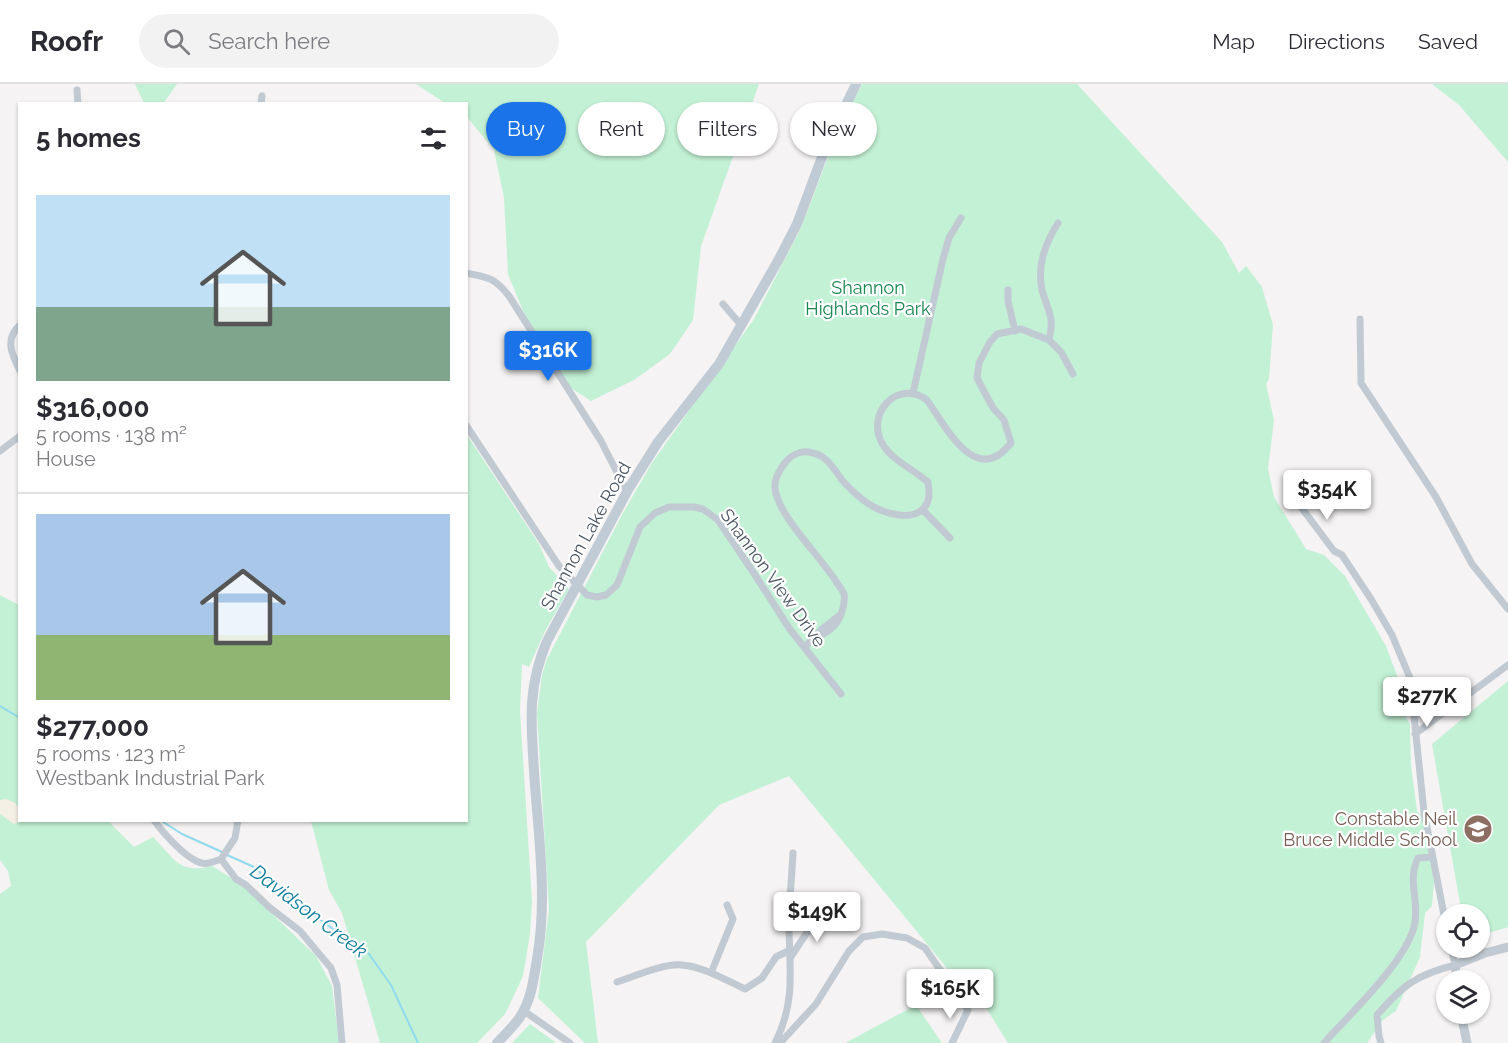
<!DOCTYPE html>
<html lang="en">
<head>
<meta charset="utf-8">
<style>
	:root { --surface:#fff; --page:#f2f2f3; --text:#2b2b33; --muted:#7c7c81; --line:#e1e1e2; --accent:#1a73e8 }
	body { margin:0; font-family:Raleway,sans-serif; background:var(--page); color:var(--text); height:100vh; display:flex; flex-direction:column; font-size:22px; white-space:nowrap }
	* { box-sizing:border-box; margin:0 }
	p { font-size:20px; color:var(--muted) }
	.icon { flex:none; width:33px; height:33px; fill:none; stroke:currentColor; stroke-width:2; stroke-linecap:round; stroke-linejoin:round }
	.map { position:relative; flex:1; overflow:hidden }
	.details { position:absolute; left:18px; top:18px; width:450px; height:720px; display:flex; flex-direction:column; background:var(--surface); border-radius:0px; box-shadow:0 2px 4px #0004 }
	.details>* { flex:none }
	.guide { position:absolute; left:486px; top:18px; width:570px; height:54px; display:flex; gap:12px }
	.fabs { position:absolute; left:1436px; top:820px; display:grid; gap:12px }
	.fabs a { display:grid; place-items:center; width:54px; height:54px; border-radius:50%; background:var(--surface); box-shadow:0 2px 4px #0004; font-size:30px }
	.price { position:absolute; translate:-50% -51px; padding:0 14px; border-radius:6px; background:#fff; color:#222; font-size:20px; line-height:39px; filter:drop-shadow(0 2px 3px #0008) }
	.price::after { content:''; position:absolute; left:50%; top:36px; width:18px; height:14px; margin-left:-9px; background:inherit; clip-path:polygon(0 0,100% 0,50% 100%) }
	.price.current { background:var(--accent); color:#fff }
	ul { padding:0; list-style:none }
	li { display:grid; align-content:center; gap:12px; height:318px; padding:0 18px }
	li+li { border-top:2px solid var(--line) }
	li span { display:grid; place-items:center; height:186px; border-radius:0px; color:#555 }
	li>.icon { margin-inline-start:auto }
	span .icon { width:108px; height:108px; fill:#fffc; stroke-width:1 }
	li b { font-size:26px }
	h2 { display:flex; justify-content:space-between; align-items:center; height:72px; padding:0 18px; font-size:26px }
	.chip { padding:0 21px; border-radius:27px; background:var(--surface); box-shadow:0 2px 4px #0004; font-size:21px; line-height:54px }
	.chip.current { background:var(--accent); color:#fff }
	header { display:flex; align-items:center; gap:36px; box-sizing:border-box; height:84px; padding:0 30px; background:var(--surface); border-bottom:2px solid var(--line) }
	header strong { font-size:28px }
	nav { display:flex; gap:33px; margin-inline-start:auto; font-size:21px }
	.search { width:420px; height:54px; background:var(--page); display:flex; align-items:center; gap:15px; box-sizing:border-box; padding:0 21px; border-radius:33px; color:var(--muted); font-size:22px }
	.map>svg:first-child { display:block }
	.green { fill:#c3f1d5 }
	.sand { fill:#f5f0e5 }
	.lines { fill:none; stroke-linecap:round; stroke-linejoin:round }
	.stream { stroke:#90daee; stroke-width:2 }
	.minor { stroke:#c1cad2; stroke-width:7 }
	.tertiary { stroke:#c1cad2; stroke-width:9 }
	.secondary { stroke:#c1cbd6; stroke-width:10 }
	.labels { text-anchor:middle; stroke-width:4.5; stroke-linejoin:round; paint-order:stroke }
	.park-label { font-size:18px; fill:#17864f; stroke:#fff }
	.street-label { font-size:18px; fill:#4a5661; stroke:#fff }
	.education-label { font-size:18px; fill:#785e54; stroke:#fff; text-anchor:end }
	.water-label { font-size:20px; font-style:italic; fill:#0c7c9b; stroke:#fff }
</style>
</head>
<body>
<header>
<strong>Roofr</strong>
<div class="search"><svg class="icon" aria-label="search" viewBox="0 0 24 24"><circle cx="10" cy="10" r="6"/><path d="M15 15l6 6"/></svg>Search here</div>
<nav><a>Map</a><a>Directions</a><a>Saved</a></nav>
</header>
<div class="map">
<svg width="1508" height="959" viewBox="0 0 1508 959">
	<rect width="100%" height="100%" fill="#f5f3f3"/>
	<path class="green" d="M135 0H177L163 20 144 19Z
		M416 0H759L701 162 693 236 670 270 634 296 591 317 557 295 535 256 508 190 504 114 494 66 467 33 466 20 445 19Z
		M862 0H1077L1222 158 1239 189 1246 182 1262 203 1273 241 1269 295 1266 300 1274 336 1268 385 1274 413 1306 465 1324 471 1345 492 1386 562 1402 605 1406 634 1410 640 1411 681 1417 727 1425 736 1430 762 1434 798 1432 822 1425 829 1420 873 1396 927 1383 936 1367 959H1008L976 908 960 900 789 692 719 721 586 858 598 959H585L538 914 549 825 537 629 542 591 547 575 623 429 652 379 754 235 801 144 838 47Z
		M1432 0H1508V78L1459 21Z
		M467 351 539 460 549 483 569 505 545 547 529 583 522 580 520 627 532 818 530 850 523 892 505 930 477 959H380L342 829 329 806 311 737 466 736Z
		M0 511 19 521 20 736 108 737 134 763 153 753C174 774 179 791 212 782L241 800 316 872 332 902 339 959H0V810L11 802 8 787 0 776Z
		M1508 597V843L1479 852V831H1462L1432 660Z
		M916 921 942 959H846L847 958Z
		M530 940 555 958 557 959H512Z"/>
	<path class="sand" d="M6 715 15 719 19 723 18 738 14 740 0 730V716Z"/>
	<g class="lines">
		<path class="stream" d="M0 622 20 634
			M160 736 182 750 222 768
			M227 771 254 783 286 812 369 870 391 901 418 959"/>
		<path class="minor" d="M77 6 78 20
			M261 20 262 12
			M466 189C488 193 495 194 509 212L601 357 627 408
			M1008 206V217L1015 247
			M723 220 741 241
			M1360 235 1361 299 1436 413 1472 480 1508 525
			M20 241C4 255 12 271 20 287
			M1049 256C1055 232 1048 228 1042 206 1037 181 1045 160 1058 139
			M913 309 943 175 949 154 961 134
			M466 341 559 482 587 511 597 513 606 511 617 501 640 443 655 429 669 423H694L703 425 718 436 757 494 789 544 841 610
			M0 367 20 352
			M1298 419 1334 467 1342 471 1371 515 1392 551 1410 594 1424 728 1446 841
			M923 426 950 454
			M812 555C823 551 835 544 840 533 842 527 846 517 844 510 843 507 839 502 837 499 822 474 777 431 775 404 774 396 778 389 782 383 789 372 800 365 813 369 827 372 834 385 842 396 858 414 875 428 899 431 907 432 918 431 924 424 931 416 929 407 928 398 913 385 891 376 882 359 866 331 896 294 927 316 946 343 976 404 1011 359L1004 336 993 324 977 294 979 279 990 258 997 250 1021 245 1049 256 1061 268 1073 290
			M805 563 822 545 840 531
			M1415 650 1508 581
			M154 736C163 749 187 776 202 779 208 781 215 777 221 775L236 795 246 801 269 823 300 847 331 884 337 901 342 959
			M221 775 235 754 238 736
			M790 874 820 829
			M711 889 733 835 727 821
			M617 898C635 892 664 879 682 881 704 883 726 896 745 905L762 894 776 873 790 866
			M524 927 570 959
			M775 959C798 914 788 878 789 830 790 810 792 789 793 769
			M780 959 816 920 849 867 863 853 882 850 907 854 925 864 968 926 952 959
			M1324 959C1349 931 1410 874 1415 838 1419 816 1407 796 1418 774L1432 773
			M1381 959 1379 952 1377 931C1403 901 1416 891 1455 881L1451 864"/>
		<path class="tertiary" d="M1457 897 1455 881 1485 869 1508 863
			M1461 930 1467 959"/>
		<path class="secondary" d="M497 959C506 949 517 940 523 928 532 912 534 892 537 875 548 813 538 749 534 687 531 638 527 604 547 557L629 404 658 358 719 280 779 175 797 140 825 65 856 0"/>
	</g>
	<defs>
		<g id="school-disc" transform="scale(1.5)"><circle r="9.5" fill="#8d6e63" stroke="#fff"/><path d="M0-5L7-2L0 1L-7-2ZM-4 1L0 2.5L4 1V4Q0 6-4 4Z" fill="#fff"/></g>
	</defs>
	<g fill-rule="evenodd">
		<use href="#school-disc" x="1478" y="745"/>
	</g>
	<g class="labels">
		<g class="park-label">
			<text x="868" y="210">Shannon<tspan x="868" dy="21">Highlands Park</tspan></text>
		</g>
		<g class="street-label">
			<text transform="translate(586 452) rotate(-61)" y="6">Shannon Lake Road</text>
			<text transform="translate(773 494) rotate(54)" y="6">Shannon View Drive</text>
		</g>
		<g class="education-label">
			<text x="1457" y="741">Constable Neil<tspan x="1457" dy="21">Bruce Middle School</tspan></text>
		</g>
		<g class="water-label">
			<text transform="translate(309 827) rotate(37)" y="7">Davidson Creek</text>
		</g>
	</g>
</svg>
<div class="fabs">
<a><svg class="icon" aria-label="locate" viewBox="0 0 24 24"><circle cx="12" cy="12" r="6"/><path d="M12 2v4M12 18v4M2 12h4M18 12h4"/></svg></a>
<a><svg class="icon" aria-label="layers" viewBox="0 0 24 24"><path d="M12 4l9 5-9 5-9-5zM3 14l9 5 9-5"/></svg></a>
</div>
<b class="price current" style="left:548px;top:298px">$316K</b>
<b class="price" style="left:1327px;top:437px">$354K</b>
<b class="price" style="left:1427px;top:644px">$277K</b>
<b class="price" style="left:817px;top:859px">$149K</b>
<b class="price" style="left:950px;top:936px">$165K</b>
<div class="guide">
<a class="chip current">Buy</a>
<a class="chip">Rent</a>
<a class="chip">Filters</a>
<a class="chip">New</a>
</div>
<section class="details">
<h2>5 homes<svg class="icon" aria-label="filters" viewBox="0 0 24 24"><path d="M4 7h16M4 17h16"/><circle cx="9" cy="7" r="2"/><circle cx="15" cy="17" r="2"/></svg></h2>
<ul>
<li><span style="background:linear-gradient(#bfe0f5 60%,#7fa58c 0)"><svg class="icon" aria-label="home" viewBox="0 0 24 24"><path d="M3 11l9-7 9 7M6 9v11h12V9"/></svg></span><div><b>$316,000</b><p>5 rooms · 138 m²</p><p>House</p></div></li>
<li><span style="background:linear-gradient(#a9c7e8 65%,#8fb573 0)"><svg class="icon" aria-label="home" viewBox="0 0 24 24"><path d="M3 11l9-7 9 7M6 9v11h12V9"/></svg></span><div><b>$277,000</b><p>5 rooms · 123 m²</p><p>Westbank Industrial Park</p></div></li>
</ul>
</section>
</div>
</body>
</html>
